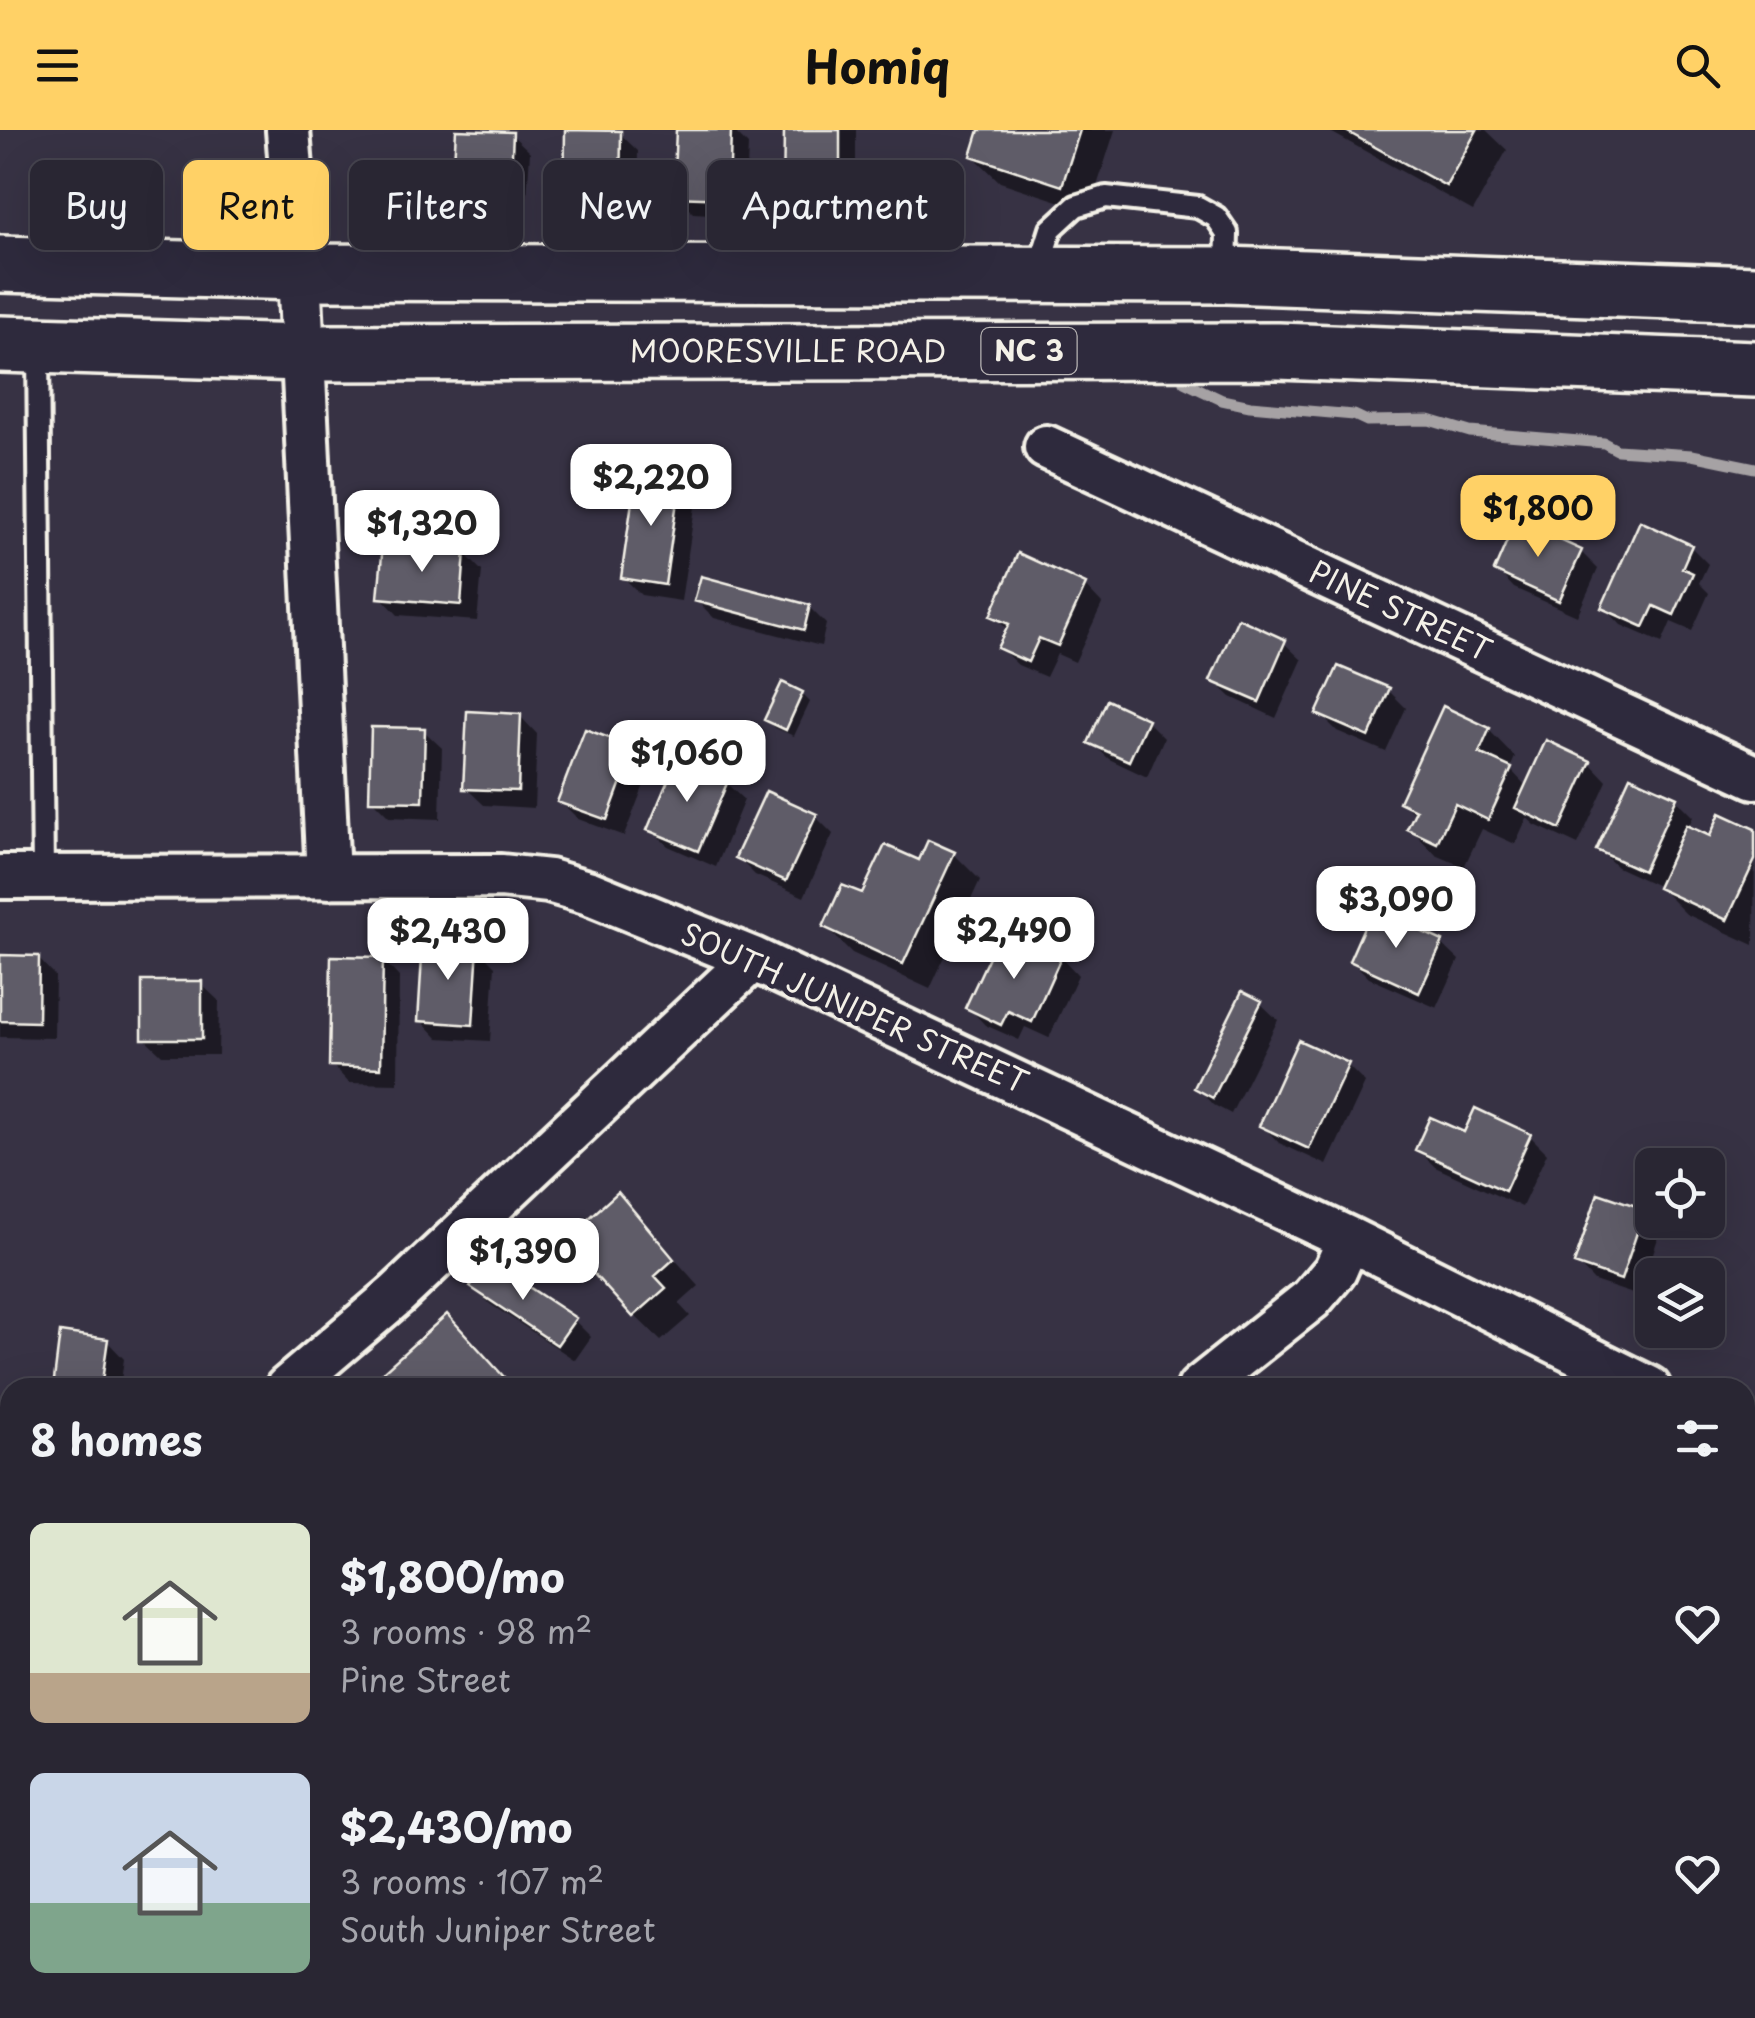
<!DOCTYPE html>
<html lang="en">
<head>
<meta charset="utf-8">
<style>
	:root { --surface:#292633; --page:#312e3b; --text:#f1f3f6; --muted:#a5a5ac; --line:#45434e; --accent:#ffd166 }
	body { margin:0; font-family:"Playpen Sans",sans-serif; background:var(--page); color:var(--text); height:100vh; display:flex; flex-direction:column; font-size:38px; white-space:nowrap }
	* { box-sizing:border-box; margin:0 }
	p { font-size:32px; color:var(--muted) }
	.icon { flex:none; width:55px; height:55px; fill:none; stroke:currentColor; stroke-width:2; stroke-linecap:round; stroke-linejoin:round }
	.map { position:relative; flex:1; overflow:hidden }
	.sheet { position:absolute; left:0px; top:1248px; width:1755px; height:642px; display:flex; flex-direction:column; background:var(--surface); border-radius:30px 30px 0 0; box-shadow:0 10px 40px #0002,0 0 0 2px var(--line) }
	.sheet>* { flex:none }
	.hud { position:absolute; left:30px; top:30px; width:1000px; height:90px; display:flex; gap:20px }
	.controls { position:absolute; left:1635px; top:1018px; display:grid; gap:20px }
	.controls a { display:grid; place-items:center; width:90px; height:90px; border-radius:15px; background:var(--surface); box-shadow:0 10px 40px #0002,0 0 0 2px var(--line); font-size:50px }
	.price { position:absolute; translate:-50% -85px; padding:0 22px; border-radius:20px; background:#fff; color:#222; font-size:32px; line-height:65px; filter:drop-shadow(0 2px 5px #0008) }
	.price::after { content:''; position:absolute; left:50%; top:60px; width:30px; height:22px; margin-left:-15px; background:inherit; clip-path:polygon(0 0,100% 0,50% 100%) }
	.price.on { background:var(--accent); color:#111 }
	ul { padding:0; list-style:none }
	li { display:flex; align-items:center; gap:30px; height:250px; padding:0 30px }
	li span { display:grid; place-items:center; flex:none; width:280px; height:200px; border-radius:15px; color:#555 }
	li>.icon { margin-inline-start:auto }
	span .icon { width:120px; height:120px; fill:#fffc; stroke-width:1 }
	li b { font-size:42px }
	h2 { display:flex; justify-content:space-between; align-items:center; height:120px; padding:0 30px; font-size:42px }
	.pill { padding:0 35px; border-radius:15px; background:var(--surface); box-shadow:0 10px 40px #0002,0 0 0 2px var(--line); font-size:35px; line-height:90px }
	.pill.on { background:var(--accent); color:#111 }
	header { display:flex; justify-content:space-between; align-items:center; height:130px; padding:0 30px; background:var(--accent); color:#111; font-size:45px; font-weight:700 }
	.map>svg:first-child { display:block }
	.shadow { fill:#0007 }
	.lines { fill:none; stroke-linecap:round; stroke-linejoin:round }
	.stream { stroke:#a6a2a4; stroke-width:11 }
	.building { fill:#5f5c67; stroke:#f4f1e8; stroke-width:2.5 }
	.service-casing { stroke:#f4f1e8; stroke-width:28 }
	.minor-casing { stroke:#f4f1e8; stroke-width:50 }
	.primary-casing { stroke:#f4f1e8; stroke-width:62 }
	.service { stroke:#2f2a3d; stroke-width:20 }
	.minor { stroke:#2f2a3d; stroke-width:42 }
	.primary { stroke:#2f2a3d; stroke-width:55 }
	.labels { text-anchor:middle; stroke-width:9; stroke-linejoin:round; paint-order:stroke }
	.shield { fill:#2f2a3d; stroke:#b9b5b5; stroke-width:2.5 }
	.shield-label { font-size:28px; font-weight:bold; fill:#f4f1e8 }
	.street-label { font-size:30px; fill:#f4f1e8; stroke:#2f2a3d }
</style>
</head>
<body>
<header><svg class="icon" aria-label="menu" viewBox="0 0 24 24"><path d="M4 6h16M4 12h16M4 18h16"/></svg>Homiq<svg class="icon" aria-label="search" viewBox="0 0 24 24"><circle cx="10" cy="10" r="6"/><path d="M15 15l6 6"/></svg></header>
<div class="map">
<svg width="1755" height="1888" viewBox="0 0 1755 1888">
	<rect width="100%" height="100%" fill="#373244"/>
	<filter id="ink" filterUnits="userSpaceOnUse"><feTurbulence type="fractalNoise" baseFrequency=".01" numOctaves="2"/><feDisplacementMap in="SourceGraphic" scale="20" xChannelSelector="R" yChannelSelector="G"/><feConvolveMatrix kernelMatrix="1 2 1 2 8 2 1 2 1" color-interpolation-filters="sRGB"/></filter>
	<g filter="url(#ink)">
		<path class="shadow" d="M679 0H733L748 15 745 86 693 83 676 66Z
			M803 0H856V39L877 57V85H803L786 67Z
			M982 0H1115L1089 81 1000 52 973 26Z
			M1327 0H1486L1507 20 1473 81Z
			M620 4 638 21 637 85 584 84 566 67Z
			M512 5 530 22 526 85 472 82 455 65Z
			M679 353 696 370 681 471 641 465 623 447Z
			M1691 417 1708 434 1699 453 1709 463 1692 501 1671 492 1662 513 1621 495 1604 477Z
			M1581 422 1598 439 1577 486 1514 458 1497 440Z
			M464 423 482 441 477 491 398 485 381 467Z
			M1085 456 1102 474 1075 532 1057 524 1046 547 1018 535 1000 518 1008 500 993 485Z
			M696 470 809 477 826 494 821 516 714 488Z
			M1284 513 1302 530 1276 588 1231 567 1213 550Z
			M1389 561 1406 578 1386 622 1337 601 1319 583Z
			M802 564 810 572 794 606 775 598 767 590Z
			M520 586 537 604 534 678 484 675 466 658Z
			M1147 591 1164 608 1147 647 1109 629 1091 612Z
			M1489 600 1515 627 1510 639 1527 657 1590 633 1607 651 1578 715 1535 695 1527 688 1515 714 1482 699 1464 737 1436 725 1410 698 1416 686 1402 672Z
			M424 601 442 618 440 689 389 687 372 670Z
			M633 619 651 637 624 706 578 689 560 671Z
			M726 653 744 670 716 737 668 716 650 699Z
			M1675 669 1693 687 1688 697 1711 709 1755 702 1754 815 1686 784 1658 756 1617 737 1599 720Z
			M815 686 833 704 804 767 755 745 738 728Z
			M954 724 980 750 930 859 852 823 826 797 863 767 920 734Z
			M1025 810 1061 827 1078 845 1049 908 1025 897 1019 910 985 895 968 877 1016 829Z
			M1441 813 1459 830 1437 878 1369 848 1352 831Z
			M477 818 495 836 490 911 438 908 421 890Z
			M0 827 38 828 55 846 54 908 0 907Z
			M382 829 399 847 398 954 349 953 332 935Z
			M201 854 219 871 218 925H162L144 908Z
			M1260 873 1278 890 1231 984 1214 975 1197 957Z
			M1347 935 1365 953 1327 1035 1279 1013 1262 995Z
			M1465 1005 1530 1006 1547 1023 1522 1077 1435 1037 1418 1020Z
			M618 1066 699 1156 679 1174 690 1186 661 1211 634 1185Z
			M1644 1081 1661 1099 1639 1166 1594 1151 1577 1133Z
			M473 1157 574 1190 591 1207 575 1230 490 1174Z
			M107 1211 124 1229 120 1258H56Z
			M175 1880H244L252 1888H183Z"/>
		<g class="lines">
			<path class="stream" d="M1184 252 1222 270 1250 276 1354 285 1367 291 1429 290 1470 302 1604 313 1617 320 1692 325 1755 338"/>
		</g>
		<path class="building" d="M456 0 513 2 510 69 452 66Z
			M565 0 621 1 620 69 564 68Z
			M676 0H731L729 69 673 67Z
			M801 0H840V37H861V69L783 68 784 1Z
			M979 0H1080L1062 56 971 26Z
			M1344 0H1477L1446 56Z
			M636 344 680 350 665 455 621 448Z
			M1516 390 1582 420 1559 471 1494 441Z
			M1640 391 1692 415 1682 438 1693 443 1674 485 1654 476 1644 497 1601 478Z
			M383 414 465 421 461 475 378 468Z
			M1018 423 1086 454 1058 516 1039 508 1028 532 997 518 1009 494 990 486Z
			M701 446 810 475 804 500 694 471Z
			M1238 488 1286 510 1259 572 1210 551Z
			M1338 536 1390 558 1369 607 1316 584Z
			M782 552 803 562 786 600 764 590Z
			M1107 570 1148 589 1129 631 1088 613Z
			M1443 576 1490 598 1479 623 1512 638 1488 690 1455 674 1437 713 1407 699 1416 680 1399 672Z
			M467 581 521 584 518 661 463 659Z
			M371 597 425 598 423 672 369 671Z
			M585 599 634 617 607 690 557 672Z
			M1546 610 1591 631 1560 699 1515 678Z
			M677 629 728 651 698 721 647 700Z
			M1630 646 1677 667 1643 741 1596 720Z
			M766 661 817 684 786 751 735 728Z
			M1720 683 1755 699V730L1727 790 1657 758 1686 695 1710 706Z
			M928 710 955 722 903 834 823 797 842 755 862 763 885 715 919 730Z
			M1372 779 1443 811 1419 863 1349 831Z
			M1024 807 1062 825 1032 892 1008 881 1001 895 965 878 994 816 1015 826Z
			M423 811 478 816 473 895 418 891Z
			M0 825 39 826 38 892 0 891Z
			M331 826 383 827 381 938 329 936Z
			M142 851H202V909H142Z
			M1242 861 1262 871 1213 968 1194 958Z
			M1298 910 1349 933 1309 1019 1259 996Z
			M1475 978 1531 1004 1505 1061 1415 1020 1430 987 1464 1002Z
			M618 1062 674 1129 655 1146 666 1158 633 1187 564 1111Z
			M1598 1063 1645 1079 1621 1150 1574 1134Z
			M488 1130 576 1188 557 1215 470 1157Z
			M447 1184 514 1258H365Z
			M60 1202 108 1209 101 1258H53Z
			M0 1619 10 1625V1699L0 1692Z
			M172 1880H241L233 1888H180Z
			M1095 1880H1121L1130 1888H1088Z
			M1290 1880H1298L1308 1888H1284Z
			M1570 1880H1610L1621 1888H1564Z"/>
		<g class="lines">
			<g class="service-casing">
				<path id="service" d="M1038 140 1051 99 1076 76 1106 67 1198 77 1216 87 1227 103 1226 143
					M38 219 43 747"/>
			</g>
			<g class="minor-casing">
				<path id="minor" d="M288 0 299 142 328 747
					M1046 317 1755 647
					M0 747 501 746 549 751 590 763 753 829 1349 1109 1649 1258
					M287 1258 396 1165 753 829
					M1199 1258 1311 1169 1335 1141 1349 1109
					M1745 1305 1755 1310
					M0 1342H10
					M0 1508 10 1499
					M1745 1522 1755 1510
					M1190 1880 1199 1888
					M413 1888 423 1880
					M1444 1888 1450 1880"/>
			</g>
			<g class="primary-casing">
				<path id="primary" d="M0 134 299 142 1226 145 1755 164
					M0 214 303 223 1278 221 1755 239"/>
			</g>
			<use href="#service" class="service"/>
			<use href="#minor" class="minor"/>
			<use href="#primary" class="primary"/>
		</g>
	</g>
	<g class="labels">
		<rect class="shield" x="981.5" y="198" width="95" height="46" rx="8"/>
		<g class="shield-label">
			<text x="1029" y="231">NC 3</text>
		</g>
		<g class="street-label">
			<text x="788" y="232">MOORESVILLE ROAD</text>
			<text transform="translate(1400 482) rotate(25)" y="10">PINE STREET</text>
			<text transform="translate(854 879) rotate(24)" y="10">SOUTH JUNIPER STREET</text>
		</g>
	</g>
</svg>
<div class="controls">
<a><svg class="icon" aria-label="locate" viewBox="0 0 24 24"><circle cx="12" cy="12" r="6"/><path d="M12 2v4M12 18v4M2 12h4M18 12h4"/></svg></a>
<a><svg class="icon" aria-label="layers" viewBox="0 0 24 24"><path d="M12 4l9 5-9 5-9-5zM3 14l9 5 9-5"/></svg></a>
</div>
<b class="price" style="left:651px;top:399px">$2,220</b>
<b class="price on" style="left:1538px;top:430px">$1,800</b>
<b class="price" style="left:422px;top:445px">$1,320</b>
<b class="price" style="left:687px;top:675px">$1,060</b>
<b class="price" style="left:1396px;top:821px">$3,090</b>
<b class="price" style="left:1014px;top:852px">$2,490</b>
<b class="price" style="left:448px;top:853px">$2,430</b>
<b class="price" style="left:523px;top:1173px">$1,390</b>
<div class="hud">
<a class="pill">Buy</a>
<a class="pill on">Rent</a>
<a class="pill">Filters</a>
<a class="pill">New</a>
<a class="pill">Apartment</a>
</div>
<section class="sheet">
<h2>8 homes<svg class="icon" aria-label="filters" viewBox="0 0 24 24"><path d="M4 7h16M4 17h16"/><circle cx="9" cy="7" r="2"/><circle cx="15" cy="17" r="2"/></svg></h2>
<ul>
<li><span style="background:linear-gradient(#dfe7d0 75%,#b9a48a 0)"><svg class="icon" aria-label="home" viewBox="0 0 24 24"><path d="M3 11l9-7 9 7M6 9v11h12V9"/></svg></span><div><b>$1,800/mo</b><p>3 rooms · 98 m²</p><p>Pine Street</p></div><svg class="icon" aria-label="heart" viewBox="0 0 24 24"><path d="M12 20l-8-8c-3-5 5-10 8-4 3-6 11-1 8 4z"/></svg></li>
<li><span style="background:linear-gradient(#c9d6e8 65%,#7fa58c 0)"><svg class="icon" aria-label="home" viewBox="0 0 24 24"><path d="M3 11l9-7 9 7M6 9v11h12V9"/></svg></span><div><b>$2,430/mo</b><p>3 rooms · 107 m²</p><p>South Juniper Street</p></div><svg class="icon" aria-label="heart" viewBox="0 0 24 24"><path d="M12 20l-8-8c-3-5 5-10 8-4 3-6 11-1 8 4z"/></svg></li>
</ul>
</section>
</div>
</body>
</html>
